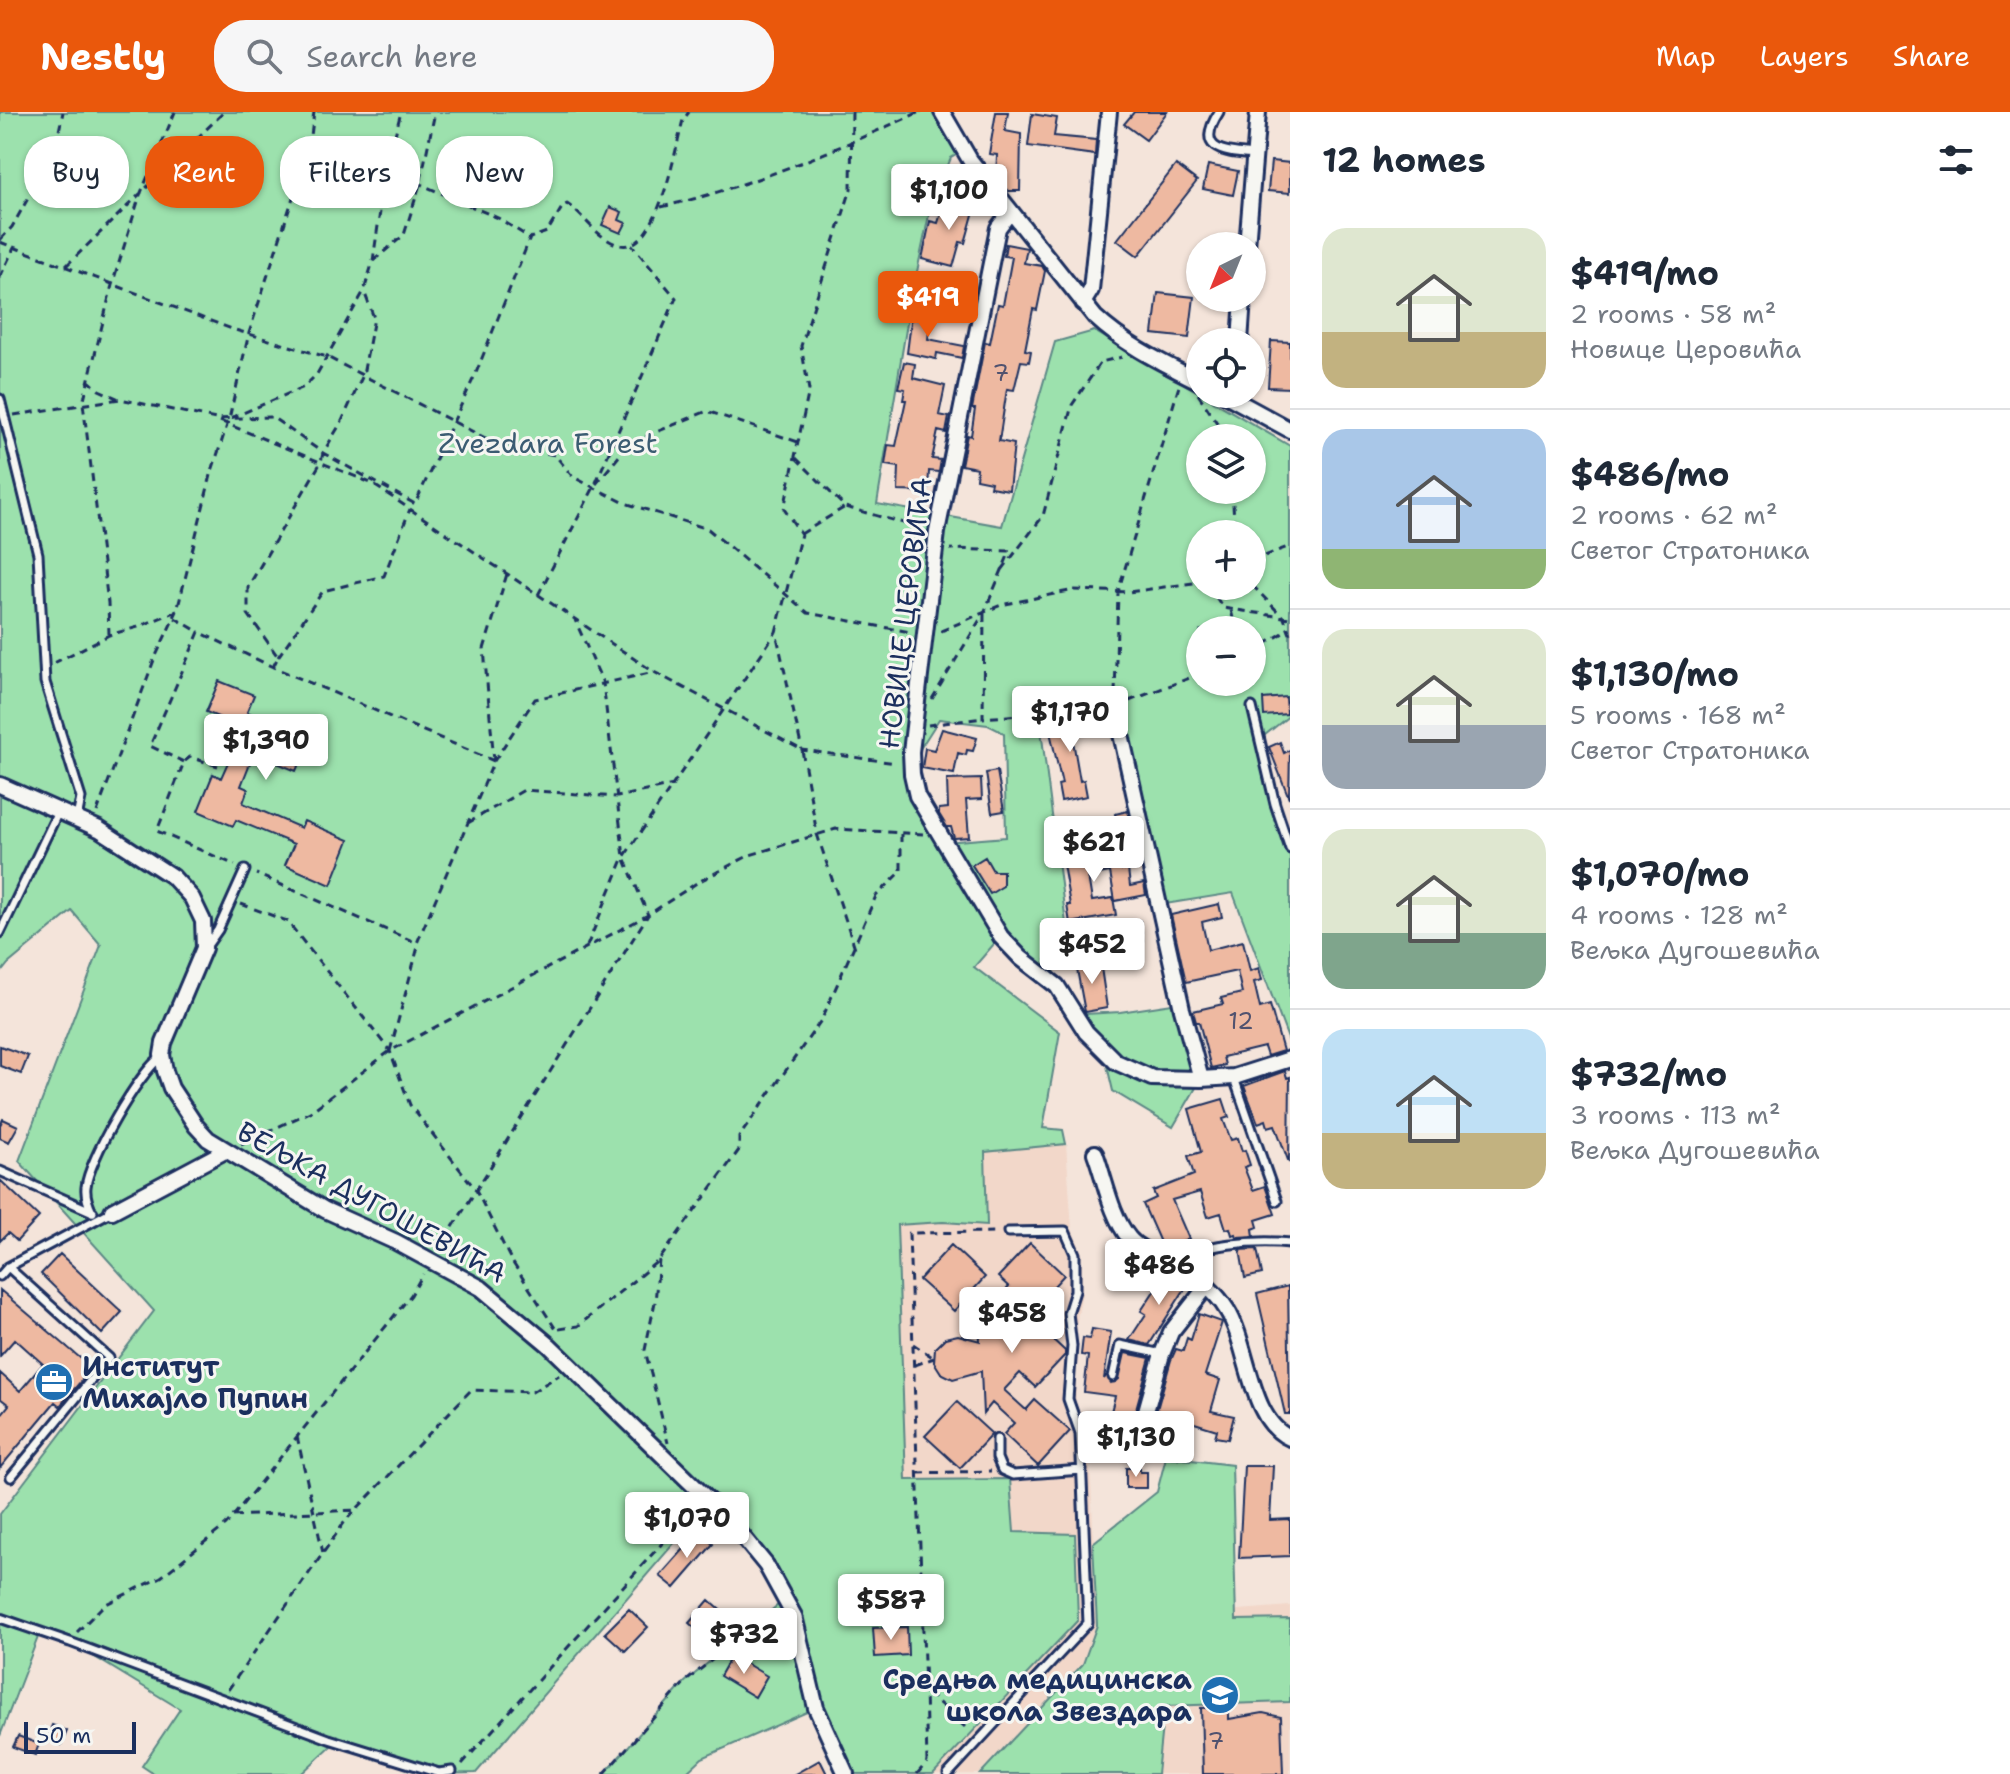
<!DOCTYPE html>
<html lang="en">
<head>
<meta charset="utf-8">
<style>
	:root { --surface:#fff; --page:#f6f6f7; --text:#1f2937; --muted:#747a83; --line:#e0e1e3; --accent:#ea580c }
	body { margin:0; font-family:"Shantell Sans",sans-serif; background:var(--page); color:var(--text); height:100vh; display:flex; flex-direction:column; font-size:30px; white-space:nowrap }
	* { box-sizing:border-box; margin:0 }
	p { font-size:26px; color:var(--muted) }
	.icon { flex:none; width:44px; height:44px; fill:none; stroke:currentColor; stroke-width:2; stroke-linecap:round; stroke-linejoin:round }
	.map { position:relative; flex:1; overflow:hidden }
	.side { display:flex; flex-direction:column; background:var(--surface); width:720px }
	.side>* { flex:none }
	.guide { position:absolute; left:24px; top:24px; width:760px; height:72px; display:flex; gap:16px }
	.needle { width:52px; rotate:223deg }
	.controls { position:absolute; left:1186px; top:120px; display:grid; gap:16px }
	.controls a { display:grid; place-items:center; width:80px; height:80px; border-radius:50%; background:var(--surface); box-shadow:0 2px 6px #0004; font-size:40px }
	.scale { position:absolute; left:24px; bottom:20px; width:112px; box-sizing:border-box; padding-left:8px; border:4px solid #1b2f5e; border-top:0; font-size:22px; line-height:28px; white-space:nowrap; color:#1b2f5e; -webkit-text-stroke:6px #f6f6f2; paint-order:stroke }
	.price { position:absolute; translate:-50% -68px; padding:0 18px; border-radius:8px; background:#fff; color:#222; font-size:26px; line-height:52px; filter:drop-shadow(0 2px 4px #0008) }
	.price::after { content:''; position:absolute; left:50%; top:48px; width:24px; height:18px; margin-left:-12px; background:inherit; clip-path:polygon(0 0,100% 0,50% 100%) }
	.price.current { background:var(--accent); color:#fff }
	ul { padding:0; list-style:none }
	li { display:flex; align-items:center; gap:24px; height:200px; padding:0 32px }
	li+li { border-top:2px solid var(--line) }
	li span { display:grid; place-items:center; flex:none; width:224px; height:160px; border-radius:24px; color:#555 }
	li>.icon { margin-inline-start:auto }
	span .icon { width:96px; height:96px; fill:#fffc; stroke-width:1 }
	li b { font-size:34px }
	h2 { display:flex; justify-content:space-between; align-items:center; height:96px; padding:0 32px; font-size:34px }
	.tag { padding:0 28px; border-radius:32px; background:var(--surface); box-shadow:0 2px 6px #0004; font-size:28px; line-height:72px }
	.tag.current { background:var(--accent); color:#fff }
	header { display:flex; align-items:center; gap:48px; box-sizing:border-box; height:112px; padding:0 40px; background:var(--accent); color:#fff }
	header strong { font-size:38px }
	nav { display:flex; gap:44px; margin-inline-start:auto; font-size:28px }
	.search { width:560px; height:72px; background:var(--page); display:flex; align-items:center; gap:20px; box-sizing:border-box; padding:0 28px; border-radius:32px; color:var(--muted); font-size:30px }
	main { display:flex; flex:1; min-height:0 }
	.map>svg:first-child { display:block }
	.built { fill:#f2d7c9 }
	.green { fill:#9ce1ad; stroke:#5c8886; stroke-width:2; fill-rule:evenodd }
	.building { fill:#eeb9a1; stroke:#1b2f5e; stroke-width:2 }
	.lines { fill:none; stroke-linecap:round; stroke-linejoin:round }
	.service-casing { stroke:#1b2f5e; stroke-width:13 }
	.minor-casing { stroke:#1b2f5e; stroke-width:20 }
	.path { stroke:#1b2f5e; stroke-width:3; stroke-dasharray:8 6; stroke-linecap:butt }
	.service { stroke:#f6f6f2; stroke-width:7 }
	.minor { stroke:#f6f6f2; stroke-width:14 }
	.labels { text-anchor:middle; stroke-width:6; stroke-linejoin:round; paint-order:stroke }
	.number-label { font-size:24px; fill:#50526f }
	.park-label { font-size:28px; fill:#3b5c72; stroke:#f6f6f2 }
	.street-label { font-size:28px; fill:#1b2f5e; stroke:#f6f6f2 }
	.poi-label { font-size:28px; font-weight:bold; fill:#1b2f5e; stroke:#f6f6f2; text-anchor:start }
</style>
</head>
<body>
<header>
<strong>Nestly</strong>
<div class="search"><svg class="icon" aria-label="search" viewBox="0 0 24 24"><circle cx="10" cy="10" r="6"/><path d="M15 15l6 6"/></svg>Search here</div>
<nav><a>Map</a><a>Layers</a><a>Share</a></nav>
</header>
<main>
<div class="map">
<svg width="1290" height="1662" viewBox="0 0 1290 1662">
	<rect width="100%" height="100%" fill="#f4e4da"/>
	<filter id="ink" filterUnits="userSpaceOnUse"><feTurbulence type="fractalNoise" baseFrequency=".0125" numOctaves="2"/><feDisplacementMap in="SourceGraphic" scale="16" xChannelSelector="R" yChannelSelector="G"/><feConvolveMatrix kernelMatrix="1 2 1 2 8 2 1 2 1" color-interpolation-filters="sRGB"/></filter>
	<g filter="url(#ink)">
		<path class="built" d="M1066 1032 1072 1117 1082 1141V1181L1076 1214V1290L1089 1327 1093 1414 1105 1532 978 1662H865L855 1117 985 1040Z
			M1290 1494V1662H1153L1148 1505Z"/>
		<path class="green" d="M0 0H942L963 39 951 46 930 98 910 193 877 392 1002 414 1055 230 1094 219 1290 334V603L1260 627 1283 724 1290 730V932L1233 781 1159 793 1201 967 1173 1015 1113 979 1104 941 1059 877 1000 825 974 855 1060 920 1043 1016 1063 1018 1066 1032 985 1040 987 1113 943 1110 897 1113 906 1368 1010 1367 1014 1420 1075 1422 1078 1508 933 1662H846L816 1596 702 1646 685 1662H604L685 1570 785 1487 707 1393 476 1661 433 1662 333 1632 301 1662H154L142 1654 180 1597 70 1530 40 1520 0 1624V1402L154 1199 19 1049 101 833 72 799 8 852 0 862ZM1200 326H1252V378H1200ZM1200 422H1252V474H1200ZM1200 518H1252V570H1200ZM1115 595 1179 891 1120 900 1085 902 1046 848 1074 840 1067 819 1040 610ZM939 607 988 613 1004 621 1006 725 945 730 912 662 911 651Z
			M1166 1345 1232 1353 1236 1508 1290 1507V1590L1164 1594 1157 1662H980L1083 1552 1097 1513 1093 1431 1157 1380Z"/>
		<path class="building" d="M996 0H1008L1005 19 1021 22 1020 79H1008L996 65 997 43 989 42Z
			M1134 0H1167L1146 28 1124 12Z
			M1032 2 1057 6 1054 24 1096 28 1095 43 1028 34Z
			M1271 49 1290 51V81L1268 79Z
			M1176 53 1197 69 1138 144 1117 128Z
			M1208 53 1238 59 1233 83 1203 77Z
			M946 84 976 92 965 131 960 130 953 155 922 147 930 109 938 111Z
			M610 95 622 100 619 108 626 111 621 121 602 113Z
			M1006 132 1027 136 1024 151 1042 154 1045 159 1037 198 1033 197 1025 238 1031 239 1029 250 1021 249 1014 278 1007 277 999 329 1014 332 1009 378 990 375 991 370 976 367 977 356 961 353 967 323 971 324 975 297H972L985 230 990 231 998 192 1003 193 1012 145 1004 144Z
			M954 163 969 166 968 172 973 174 967 198 941 192 944 178 950 180Z
			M1158 181 1194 185 1189 226 1153 222Z
			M913 194 928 196 926 213H930L928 227 964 234 962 246 937 241 936 247 907 241Z
			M1271 229 1290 230V276L1268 275Z
			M904 250 915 252 913 266 945 274 939 303 949 305 946 321 938 319 932 347 941 348 939 360 929 359 928 380 898 379 899 355 885 353 888 333 896 334 906 288H903L905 277 898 276Z
			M219 569 254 583 247 600 276 612 279 605 313 619 296 659 254 641 241 674 248 677 243 691 301 716 304 709 349 728 331 773 285 753 294 732 236 708 233 714 198 699 213 662 221 666 233 639 220 634 230 610 206 600Z
			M1286 585 1287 602 1264 604 1263 587Z
			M1095 600 1098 614 1074 619 1075 623H1072L1080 669 1084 668 1087 684 1061 689 1058 673 1062 672 1048 611Z
			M942 617 977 626 973 639 967 638 966 643 958 641 954 662 922 656 925 636 934 638Z
			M1280 630 1284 641 1290 638 1289 686 1269 635Z
			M997 659 1004 699 992 701 986 661Z
			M981 667 982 687 966 688 969 725 954 726 951 715H947L939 702V697L948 696 947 668Z
			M1128 699 1133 723 1119 726 1115 702Z
			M1083 731 1085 748 1120 743 1122 758 1128 757 1130 774 1144 771 1146 783 1115 789 1110 760 1088 764 1092 789 1113 786 1116 803 1070 811 1067 793H1070L1060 735Z
			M985 745 993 759H1003V774L990 782 972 753Z
			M1219 792 1222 805 1202 810 1208 838 1243 829 1250 859 1259 856 1262 868 1254 870 1260 896 1270 893 1283 939 1267 944 1264 935 1223 945 1225 953 1211 956 1199 910H1196L1193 899 1223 892 1221 886 1242 881 1237 859 1186 870 1171 803Z
			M1140 809 1143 829 1117 833 1114 813Z
			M1100 849 1107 896 1085 900 1076 852Z
			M0 934 28 944 21 962 0 954Z
			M1285 959 1287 966 1290 965 1289 1051 1275 1013 1268 1015 1266 1008 1258 1011 1244 974Z
			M1223 987 1229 1005 1223 1007 1231 1028 1238 1026 1242 1039 1245 1038 1250 1053 1244 1055 1253 1078 1265 1074 1275 1102 1256 1108 1258 1115 1253 1117 1254 1124 1237 1125 1236 1122 1232 1123 1230 1116 1226 1117 1221 1101 1208 1105 1200 1080 1172 1088 1189 1127 1167 1137 1162 1135 1143 1092 1156 1086 1153 1079 1194 1063 1188 1044 1201 1040 1189 997Z
			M3 1007 18 1014 9 1030 0 1026V1013Z
			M0 1068 39 1105 17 1129 8 1121 0 1129Z
			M1030 1131 1064 1163 1033 1197 1022 1187 1002 1208 1019 1224 1033 1209 1065 1239V1243L1035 1275 1020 1261 1004 1278 1026 1298 1035 1288 1070 1319 1038 1354 1004 1322 1014 1311 992 1291 983 1302 981 1259 953 1267 941 1261 934 1250 935 1236 945 1226 958 1223 980 1229 978 1186 989 1196 1009 1175 998 1165Z
			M951 1133 985 1165 954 1199 919 1168Z
			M1257 1137 1262 1162 1245 1166 1240 1138Z
			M60 1142 122 1200 102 1222 41 1162Z
			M1163 1158 1188 1172 1149 1233 1129 1228 1146 1202 1141 1199 1156 1176 1153 1174Z
			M1288 1174 1290 1302H1285L1257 1182Z
			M0 1178 92 1256 60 1294 55 1290 0 1356V1304L9 1293 0 1286V1261L20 1279 43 1252 15 1227 0 1244Z
			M1199 1202 1222 1210 1205 1263 1220 1268 1211 1299 1234 1304 1228 1327 1215 1325 1217 1318 1188 1309 1185 1318 1174 1315 1170 1328 1150 1322 1171 1248 1176 1237 1183 1239 1187 1226 1191 1228Z
			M1092 1217 1111 1220 1104 1267 1107 1263 1111 1271 1119 1267 1125 1241 1150 1246 1126 1333 1104 1327 1115 1284 1084 1280 1088 1244 1081 1243 1083 1226 1090 1227Z
			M957 1290 992 1322 960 1356 925 1324Z
			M1244 1354H1273L1270 1408 1290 1407V1444L1239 1446Z
			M1126 1356H1140V1360H1147V1376H1126Z
			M699 1420 713 1432 675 1476 660 1464Z
			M709 1488 727 1504 707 1527 689 1511Z
			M629 1497 648 1515 625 1539 605 1521Z
			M907 1515 908 1543 875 1545 873 1516Z
			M732 1543 767 1564 755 1585 720 1564Z
			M1229 1595V1607L1263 1601 1281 1605 1283 1662H1203L1201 1596Z
			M52 1613 67 1619 61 1633 46 1628Z
			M18 1624 39 1632 35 1643 13 1635Z
			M820 1648 827 1662H795Z"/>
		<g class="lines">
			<g class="service-casing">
				<path id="service" d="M1219 0C1194 39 1224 40 1254 43
					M0 287 38 442 45 570 81 686 77 706
					M1252 595 1275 692 1290 737
					M0 821 59 698
					M206 835 218 818 245 758
					M1234 966 1277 1089
					M0 1059 93 1100
					M92 1100C88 1092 85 1084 86 1075 88 1049 139 960 161 945
					M1175 1153C1194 1130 1262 1128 1290 1131
					M8 1155 112 1099
					M0 1164 8 1155 109 1246 11 1365
					M1113 1265 1120 1233 1162 1242
					M997 1327V1346L1002 1358 1013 1363 1082 1358
					M0 1506 70 1530 329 1627 439 1661 452 1659
					M948 1662 1088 1511 1080 1321 1068 1287 1072 1234 1068 1201 1075 1179V1142L1065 1119 1008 1120"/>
			</g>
			<g class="minor-casing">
				<path id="minor" d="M942 0 970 48 1095 205C1126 234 1163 251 1200 270
					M1010 100 998 116 937 420 911 640 912 662 917 684 1001 825 1021 846 1057 874 1086 920 1116 950 1152 966 1201 967 1234 965 1290 947
					M1247 134 1258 0
					M1083 191 1091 178 1109 0
					M1240 230 1243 186
					M1224 282 1290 318
					M1115 595 1182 897 1201 967
					M0 673 99 717 173 765 192 786 203 809 204 836 164 931 162 943 165 959 171 976 196 1014 208 1027 325 1098 396 1130 481 1176 549 1233 730 1409 766 1453 794 1504 816 1596 846 1662
					M1095 1041C1105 1068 1111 1104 1129 1126 1138 1137 1153 1142 1166 1148 1189 1159 1213 1175 1227 1198 1249 1233 1249 1309 1290 1326
					M112 1099 225 1039
					M1134 1342 1162 1242 1171 1220 1207 1174"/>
			</g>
			<path class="path" d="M852 0 851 77 801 234 809 278 784 397 801 422 776 520 802 638 896 651
				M310 33 386 57 498 106 530 126
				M661 95C751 75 836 37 920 0
				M0 128 12 115 55 38 63 0
				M0 130 232 217 327 245 493 330 555 343 573 365 625 391 708 417 808 501 910 520
				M373 149 404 123 420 72 435 0
				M66 154 224 0
				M0 165 14 136
				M88 268 99 278 119 287
				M1198 282 1227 326
				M14 303 120 287 216 307 272 305 323 341 415 392 476 261 530 126 547 120 563 94 567 92C584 103 598 128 620 133 658 142 676 34 683 8L689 0
				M231 306 304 275 317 262 364 179 373 149 386 57 401 0
				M220 309 371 371 654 560 802 638 817 722 855 836
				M796 346 845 395 925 417
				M596 372 630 331 707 299 798 330
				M1232 378 1235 422
				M801 422 845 395
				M1252 449 1290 434
				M1002 458 1043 404 1072 293 1101 250 1122 245
				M1252 473 1284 506 1290 522
				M1209 474 1223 496 1290 506
				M538 483 594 375 676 186 632 133
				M1231 498 1236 518
				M984 502 983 606 1103 596
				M175 506 199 520
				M941 519 1001 493 1074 478 1129 480 1200 470
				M109 523 108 491 83 291 112 173 140 83 175 0
				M1252 540 1288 518
				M278 545 323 479 384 464 410 397
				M54 551 109 523 138 515 177 499 212 359 229 307 249 221 299 67 311 24 314 0
				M273 555 278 545 248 502V475L321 350 323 341 342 309 363 263 374 206 364 179
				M1247 570 1250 583
				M1115 582 1118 480 1179 274
				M932 587 984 501 1010 439 950 437
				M1129 589 1200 562
				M928 613 983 606
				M494 649 535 587 654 560
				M494 649 484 537 507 462
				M184 650 150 634 199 520 273 555 494 649 417 831 256 762
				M218 654 190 645 184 650 157 719 235 753
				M97 700 154 548 177 499
				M468 711 524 678 617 685 674 673
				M241 792 287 809 390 939 410 993 476 1078 511 1148 557 1219
				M587 834 624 745 776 520
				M390 939 419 831
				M241 1032 310 1000 390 939 648 803 698 770 750 743 836 717 923 722
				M438 1139 648 803 624 745 603 571 575 508
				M659 1148 655 1190 645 1238 668 1331
				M559 1217 578 1214 659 1148 739 1038V1025L822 907 876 784 901 760V722
				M913 1232 934 1246
				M915 1253 934 1246
				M297 1324 323 1441
				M918 1361 991 1359
				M233 1404 356 1398
				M77 1520 104 1493 161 1465 226 1413 411 1183 423 1162
				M228 1578 346 1408 471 1278 532 1280 559 1263
				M965 1615 925 1578 909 1121 997 1120
				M462 1652 696 1394
				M604 1662 685 1570 774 1497
				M917 1662 927 1650 925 1578"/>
			<use href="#service" class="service"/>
			<use href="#minor" class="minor"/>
		</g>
	</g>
	<defs>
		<g id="office-disc" transform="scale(2)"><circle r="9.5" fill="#1f6fb2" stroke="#f6f6f2"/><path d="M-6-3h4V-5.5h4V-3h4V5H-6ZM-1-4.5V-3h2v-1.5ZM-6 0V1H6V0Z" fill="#fff"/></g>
		<g id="school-disc" transform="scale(2)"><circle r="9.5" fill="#1f6fb2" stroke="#f6f6f2"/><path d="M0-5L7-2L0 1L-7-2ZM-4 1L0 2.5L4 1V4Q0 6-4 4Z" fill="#fff"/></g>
	</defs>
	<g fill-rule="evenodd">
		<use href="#office-disc" x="54" y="1270"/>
		<use href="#school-disc" x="1220" y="1583"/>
	</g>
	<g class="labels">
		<g class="number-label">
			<text x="1001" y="269">7</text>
			<text x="1241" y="917">12</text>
			<text x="1216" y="1637">7</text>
		</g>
		<g class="park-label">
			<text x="548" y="341">Zvezdara Forest</text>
		</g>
		<g class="street-label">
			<text transform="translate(905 501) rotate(-83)" y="10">НОВИЦЕ ЦЕРОВИЋА</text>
			<text transform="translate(372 1090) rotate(29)" y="10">ВЕЉКА ДУГОШЕВИЋА</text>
		</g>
		<g class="poi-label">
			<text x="82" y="1264">Институт<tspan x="82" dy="32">Михајло Пупин</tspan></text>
			<text x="1192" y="1577" text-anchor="end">Средња медицинска<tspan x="1192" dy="32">школа Звездара</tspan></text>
		</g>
	</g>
</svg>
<div class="controls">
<a><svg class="needle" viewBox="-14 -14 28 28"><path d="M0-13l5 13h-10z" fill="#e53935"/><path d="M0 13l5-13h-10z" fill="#747a83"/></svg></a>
<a><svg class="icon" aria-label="locate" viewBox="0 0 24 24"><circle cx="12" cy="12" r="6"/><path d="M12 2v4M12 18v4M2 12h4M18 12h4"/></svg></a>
<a><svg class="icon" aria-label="layers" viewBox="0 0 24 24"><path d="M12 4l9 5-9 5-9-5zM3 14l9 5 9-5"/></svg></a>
<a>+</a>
<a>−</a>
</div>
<div class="scale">50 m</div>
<b class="price" style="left:949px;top:120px">$1,100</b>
<b class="price current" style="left:928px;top:227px">$419</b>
<b class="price" style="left:1070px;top:642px">$1,170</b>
<b class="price" style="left:266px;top:670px">$1,390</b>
<b class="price" style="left:1094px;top:772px">$621</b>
<b class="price" style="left:1092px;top:874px">$452</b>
<b class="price" style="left:1159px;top:1195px">$486</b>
<b class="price" style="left:1012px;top:1243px">$458</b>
<b class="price" style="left:1136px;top:1367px">$1,130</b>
<b class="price" style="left:687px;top:1448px">$1,070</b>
<b class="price" style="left:891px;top:1530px">$587</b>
<b class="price" style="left:744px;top:1564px">$732</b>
<div class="guide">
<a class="tag">Buy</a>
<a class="tag current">Rent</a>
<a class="tag">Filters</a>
<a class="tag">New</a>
</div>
</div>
<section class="side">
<h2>12 homes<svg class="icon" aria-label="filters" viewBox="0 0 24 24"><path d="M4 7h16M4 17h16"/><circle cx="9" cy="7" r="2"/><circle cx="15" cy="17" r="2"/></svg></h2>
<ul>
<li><span style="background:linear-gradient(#dfe7d0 65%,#c2b280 0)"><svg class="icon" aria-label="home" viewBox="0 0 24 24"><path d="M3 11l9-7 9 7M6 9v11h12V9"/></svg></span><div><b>$419/mo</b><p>2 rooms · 58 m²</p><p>Новице Церовића</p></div></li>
<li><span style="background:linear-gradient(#a9c7e8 75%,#8fb573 0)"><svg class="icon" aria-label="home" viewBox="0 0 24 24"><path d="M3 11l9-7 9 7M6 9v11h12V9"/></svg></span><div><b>$486/mo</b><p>2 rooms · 62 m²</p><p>Светог Стратоника</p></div></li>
<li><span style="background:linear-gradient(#dfe7d0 60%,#9aa5b1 0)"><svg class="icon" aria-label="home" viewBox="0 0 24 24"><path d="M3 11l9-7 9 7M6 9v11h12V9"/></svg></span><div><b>$1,130/mo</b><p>5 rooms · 168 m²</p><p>Светог Стратоника</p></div></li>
<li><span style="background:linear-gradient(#dfe7d0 65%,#7fa58c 0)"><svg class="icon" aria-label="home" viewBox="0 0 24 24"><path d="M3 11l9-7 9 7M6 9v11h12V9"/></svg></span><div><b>$1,070/mo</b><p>4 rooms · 128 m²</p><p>Вељка Дугошевића</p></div></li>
<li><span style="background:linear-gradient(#bfe0f5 65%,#c2b280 0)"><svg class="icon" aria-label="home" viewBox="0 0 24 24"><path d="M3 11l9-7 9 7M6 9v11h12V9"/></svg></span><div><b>$732/mo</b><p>3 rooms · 113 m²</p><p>Вељка Дугошевића</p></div></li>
</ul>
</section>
</main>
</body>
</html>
